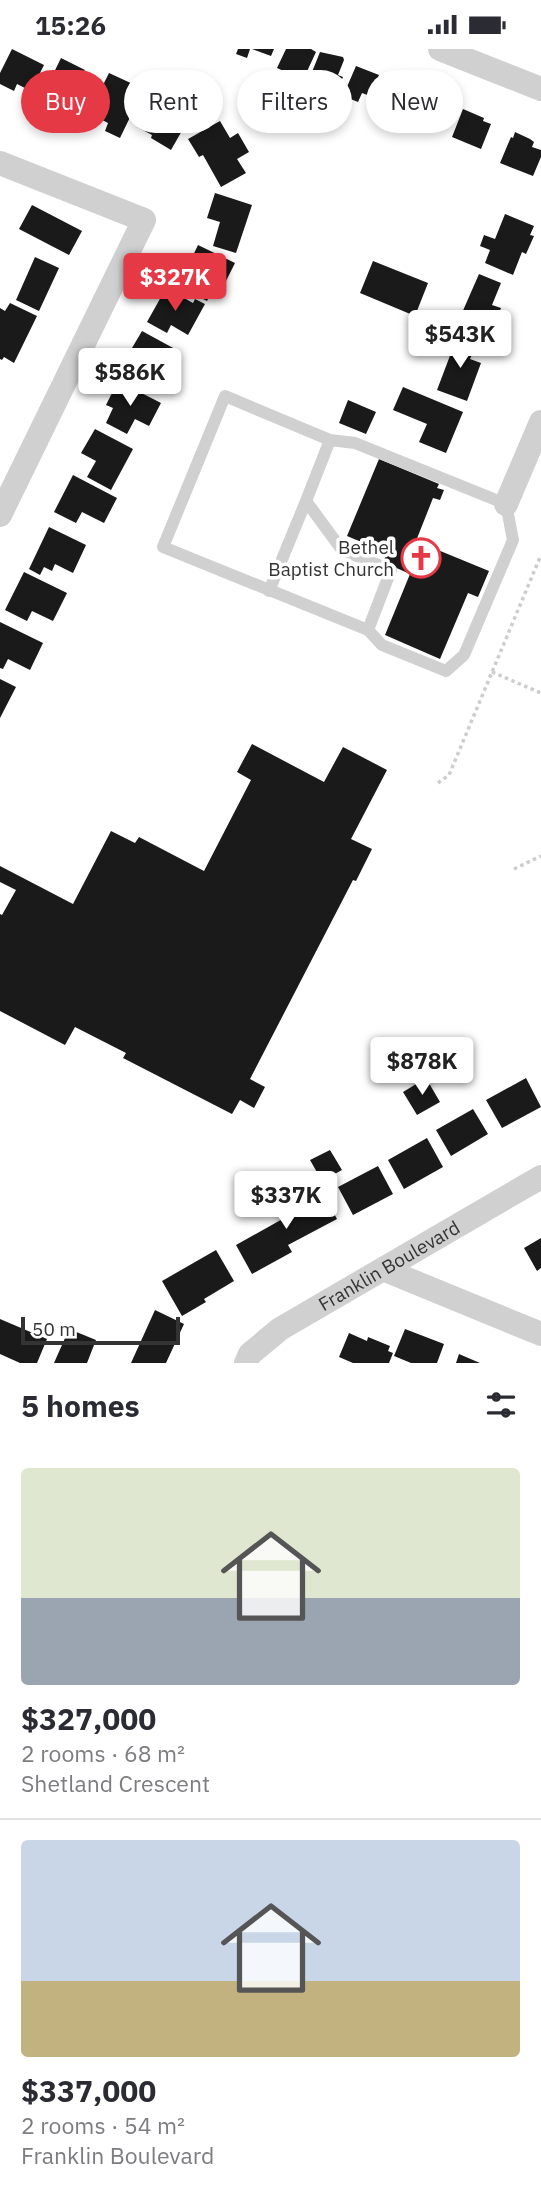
<!DOCTYPE html>
<html lang="en">
<head>
<meta charset="utf-8">
<style>
	:root { --surface:#fff; --page:#f7f7f7; --text:#2b2b33; --muted:#7c7c81; --line:#e1e1e2; --accent:#e63946 }
	body { margin:0; font-family:"IBM Plex Sans",sans-serif; background:var(--page); color:var(--text); height:100vh; display:flex; flex-direction:column; font-size:26px; white-space:nowrap }
	* { box-sizing:border-box; margin:0 }
	p { font-size:23px; color:var(--muted) }
	.icon { flex:none; width:38px; height:38px; fill:none; stroke:currentColor; stroke-width:2; stroke-linecap:round; stroke-linejoin:round }
	.map { position:relative; height:1314px; overflow:hidden }
	.side { display:flex; flex-direction:column; background:var(--surface); flex:1 }
	.side>* { flex:none }
	.hud { position:absolute; left:21px; top:21px; width:500px; height:63px; display:flex; gap:14px }
	.scale { position:absolute; left:21px; bottom:18px; width:159px; box-sizing:border-box; padding-left:7px; border:4px solid #333; border-top:0; font-size:19px; line-height:24px; white-space:nowrap; color:#333; -webkit-text-stroke:5px #fff; paint-order:stroke }
	.price { position:absolute; translate:-50% -60px; padding:0 16px; border-radius:7px; background:#fff; color:#222; font-size:23px; line-height:46px; filter:drop-shadow(0 2px 4px #0008) }
	.price::after { content:''; position:absolute; left:50%; top:42px; width:21px; height:16px; margin-left:-10px; background:inherit; clip-path:polygon(0 0,100% 0,50% 100%) }
	.price.selected { background:var(--accent); color:#fff }
	ul { padding:0; list-style:none }
	li { display:grid; align-content:center; gap:14px; height:371px; padding:0 21px }
	li+li { border-top:2px solid var(--line) }
	li span { display:grid; place-items:center; height:217px; border-radius:7px; color:#555 }
	li>.icon { margin-inline-start:auto }
	span .icon { width:126px; height:126px; fill:#fffc; stroke-width:1 }
	li b { font-size:30px }
	h2 { display:flex; justify-content:space-between; align-items:center; height:84px; padding:0 21px; font-size:30px }
	.chip { padding:0 24px; border-radius:32px; background:var(--surface); box-shadow:0 4px 10px #0003; font-size:24px; line-height:63px }
	.chip.selected { background:var(--accent); color:#fff }
	.status { display:flex; justify-content:space-between; align-items:center; height:49px; padding:0 35px; background:var(--surface); direction:ltr }
	.status svg { height:19px; fill:currentColor }
	.map>svg:first-child { display:block }
	.building { fill:#1a1a1a }
	.lines { fill:none; stroke-linecap:round; stroke-linejoin:round }
	.path { stroke:#cdcdcd; stroke-width:3.5; stroke-dasharray:3.5 3.5; stroke-linecap:butt }
	.service { stroke:#d0d0d0; stroke-width:12 }
	.minor { stroke:#d0d0d0; stroke-width:24 }
	.labels { text-anchor:middle; stroke-width:7; stroke-linejoin:round; paint-order:stroke }
	.poi-label { font-size:19px; fill:#333; stroke:#fff; text-anchor:end }
	.street-label { font-size:19px; fill:#333; stroke:#fff }
</style>
</head>
<body>
<div class="status"><b>15:26</b><svg viewBox="0 0 49 12"><path d="M0 12V9h3v3zM5 12V6h3v6zM10 12V3h3v9zM15 12V0h3v12zM26 1h20v11H26zM47 4h2v5h-2z"/></svg></div>
<div class="map">
<svg width="541" height="1314" viewBox="0 0 541 1314">
	<rect width="100%" height="100%" fill="#fff"/>
	<path class="building" d="M12 0 44 16 31 42 17 35 14 42 0 35V24Z
		M238 0H250L247 9 236 5Z
		M252 0H274L271 7Z
		M286 0H311L316 3 303 31 277 19Z
		M320 3 343 8 344 11 338 26 343 28 340 35 312 23Z
		M61 9 85 21 77 36 91 43 80 65 67 58 63 64 40 52Z
		M356 17 379 26 370 47 362 44 358 53 343 47Z
		M109 24 135 36 125 55 134 60 120 89 105 82 108 74 89 64Z
		M391 31 415 41 400 72 378 62Z
		M427 46 451 56 442 77 418 66Z
		M152 53 187 73 171 101 151 89 152 86 137 78Z
		M463 60 484 69 483 72 491 75 481 100 452 88Z
		M220 72 230 89 238 84 249 103 237 110 246 124 221 138 203 106 199 108 188 90Z
		M515 83 530 90 534 93 532 98 541 101V108L533 127 500 114 511 88 513 89Z
		M215 144 252 156 236 204 213 197 220 173 207 169Z
		M32 156 82 182 69 206 19 180Z
		M505 165 534 177 530 186 534 187 526 205 522 203 513 226 485 214 490 201 480 197 484 186 495 190Z
		M198 196 235 214 219 246 212 242 207 252 183 240 192 224 186 221Z
		M35 208 59 219 39 262 16 251Z
		M373 212 428 234 415 267 360 244Z
		M479 225 501 234 492 256 501 259 490 286 458 273Z
		M166 239 193 254 195 250 205 255 188 286 171 276 167 284 147 273Z
		M10 254 37 267 14 314 4 308 2 311 0 310V259L5 262Z
		M142 282 175 300 153 344 121 327 129 312 136 316 142 304 132 299Z
		M453 287 476 296 470 310 481 314 467 352 437 341 451 304 447 302Z
		M118 332 161 354 149 377 135 370 127 385 106 374 113 359 106 356Z
		M403 338 463 363 446 404 419 393 427 375 393 361Z
		M348 351 376 363 366 385 339 374Z
		M95 380 133 400 111 441 87 428 96 412 81 404Z
		M379 410 439 435 437 439 444 441 440 451 433 449 416 492 489 522 478 548 468 544 440 610 385 586 410 525 383 513 387 504 347 487Z
		M73 426 117 449 104 474 82 463 76 474 54 463Z
		M49 478 86 496 73 524 55 515 52 522 44 518 40 526 29 520Z
		M24 523 67 544 53 572 32 562 27 572 5 561Z
		M0 573 43 594 30 621 8 610 3 620 0 619Z
		M0 630 16 638 0 669Z
		M252 695 324 733 343 698 387 721 351 790 372 800 356 832 353 831 250 1030 265 1038 254 1059 240 1051 232 1065 123 1009 126 1004 75 978 65 996 0 962V865L2 866 16 841 0 833V817L73 855 111 782 135 794 139 788 204 822 251 731 237 723Z
		M426 1029 440 1053 417 1066 403 1043Z
		M526 1029 541 1058 502 1079 486 1051Z
		M473 1060 488 1085 451 1107 436 1081Z
		M427 1089 443 1118 404 1140 388 1111Z
		M330 1101 342 1121 322 1132 310 1111Z
		M378 1117 393 1145 353 1166 338 1138Z
		M299 1143 306 1154 323 1145 337 1170 288 1196 292 1203 252 1225 236 1196 286 1168 278 1154Z
		M541 1189V1219L537 1222 524 1199Z
		M216 1201 234 1232 204 1250 206 1253 182 1267 162 1232Z
		M155 1261 184 1275 166 1314H131Z
		M0 1270 47 1290 37 1314H20L0 1305Z
		M69 1280 96 1291 87 1314H54Z
		M405 1280 444 1295 437 1314H411L394 1307Z
		M349 1284 367 1292 368 1288 390 1297 388 1302 393 1304 389 1314H353L339 1308Z
		M459 1305 480 1314H456Z"/>
	<g class="lines">
		<path class="path" d="M492 623 541 644
			M438 734 449 726 541 506
			M514 820 541 807"/>
		<path class="service" d="M330 391 306 452 342 501 391 521 368 581 163 498 225 347 330 391 355 394 506 455 513 491 464 606 446 622 382 596 368 581
			M269 542 306 452"/>
		<g class="minor">
			<path d="M440 0 541 40"/>
			<path d="M0 114 144 171 0 466"/>
			<path d="M506 455 541 373"/>
			<path d="M385 1221 541 1285"/>
			<path id="s1" d="M246 1314 250 1305 280 1280 541 1128"/>
		</g>
	</g>
	<defs>
		<g id="church-ring" transform="scale(2.0125)"><circle r="9.5" fill="#fff" stroke="#e63946" stroke-width="1.5"/><path d="M-1.2-6h2.4v3.5h3.3v2.4h-3.3V6h-2.4V-.1h-3.3v-2.4h3.3Z" fill="#e63946"/></g>
	</defs>
	<g fill-rule="evenodd">
		<use href="#church-ring" x="421" y="509"/>
	</g>
	<g class="labels">
		<g class="poi-label">
			<text x="394" y="505">Bethel<tspan x="394" dy="22">Baptist Church</tspan></text>
		</g>
		<g class="street-label">
			<text dy="7" stroke="none"><textPath href="#s1" startOffset="175">Franklin Boulevard</textPath></text>
		</g>
	</g>
</svg>
<div class="scale">50 m</div>
<b class="price selected" style="left:175px;top:264px">$327K</b>
<b class="price" style="left:460px;top:321px">$543K</b>
<b class="price" style="left:130px;top:359px">$586K</b>
<b class="price" style="left:422px;top:1048px">$878K</b>
<b class="price" style="left:286px;top:1182px">$337K</b>
<div class="hud">
<a class="chip selected">Buy</a>
<a class="chip">Rent</a>
<a class="chip">Filters</a>
<a class="chip">New</a>
</div>
</div>
<section class="side">
<h2>5 homes<svg class="icon" aria-label="filters" viewBox="0 0 24 24"><path d="M4 7h16M4 17h16"/><circle cx="9" cy="7" r="2"/><circle cx="15" cy="17" r="2"/></svg></h2>
<ul>
<li><span style="background:linear-gradient(#dfe7d0 60%,#9aa5b1 0)"><svg class="icon" aria-label="home" viewBox="0 0 24 24"><path d="M3 11l9-7 9 7M6 9v11h12V9"/></svg></span><div><b>$327,000</b><p>2 rooms · 68 m²</p><p>Shetland Crescent</p></div></li>
<li><span style="background:linear-gradient(#c9d6e8 65%,#c2b280 0)"><svg class="icon" aria-label="home" viewBox="0 0 24 24"><path d="M3 11l9-7 9 7M6 9v11h12V9"/></svg></span><div><b>$337,000</b><p>2 rooms · 54 m²</p><p>Franklin Boulevard</p></div></li>
</ul>
</section>
</body>
</html>
